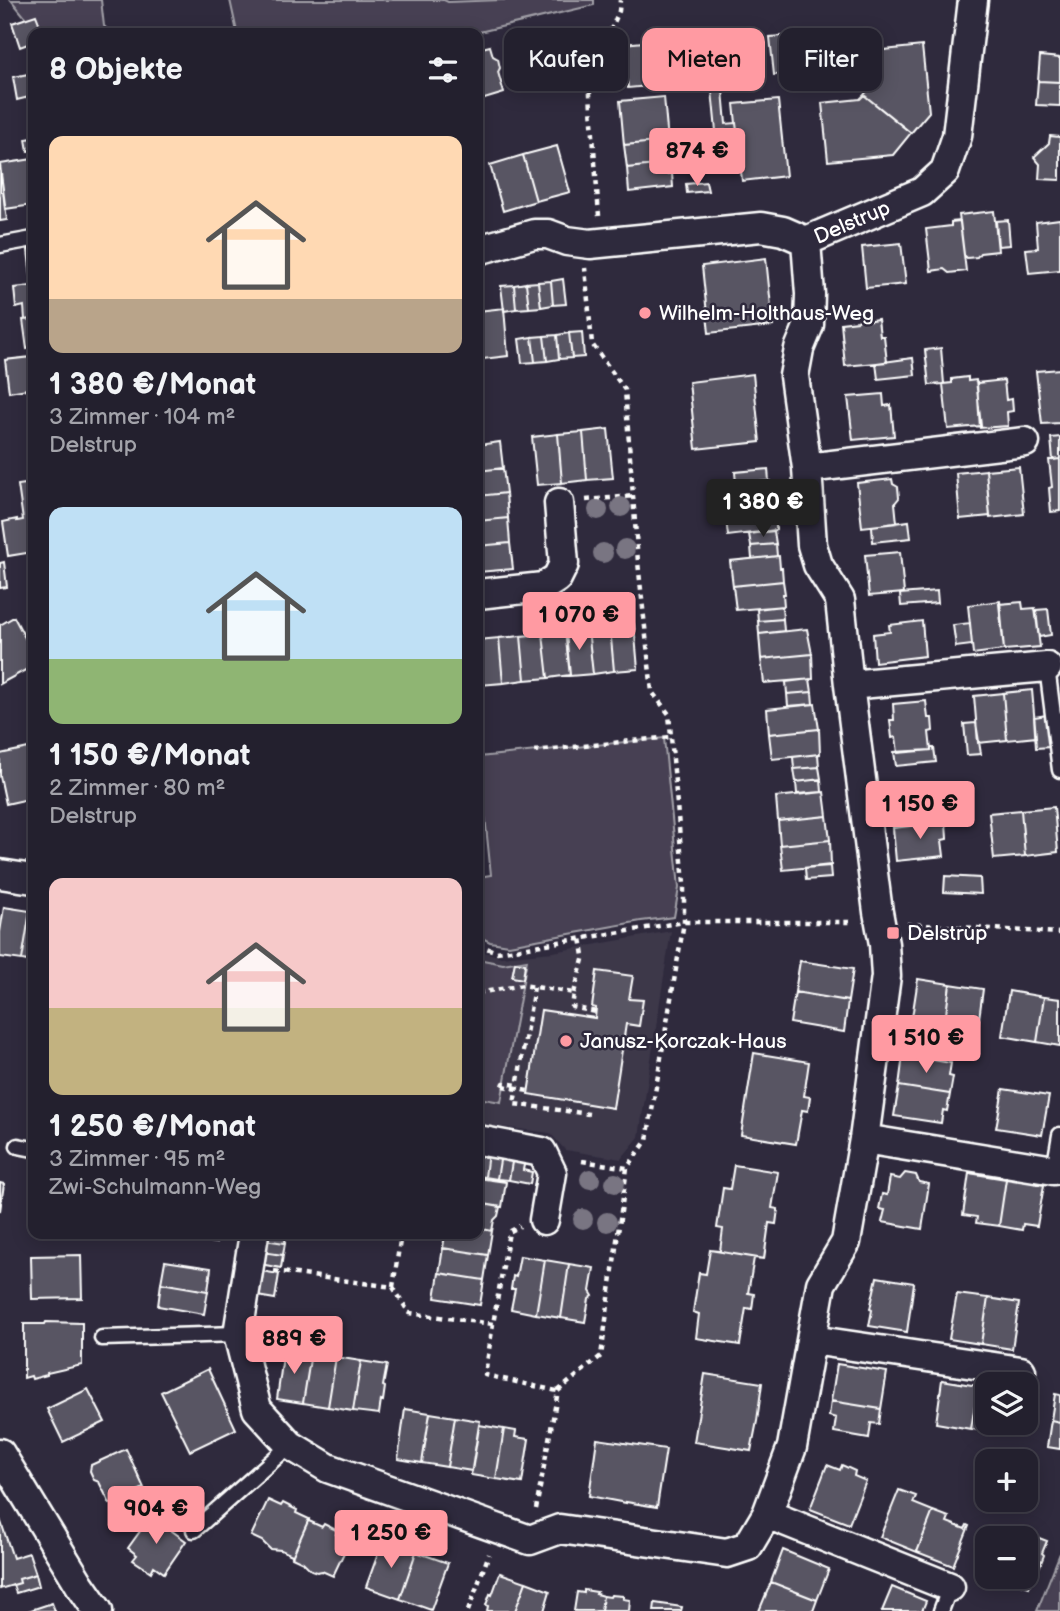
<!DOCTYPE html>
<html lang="de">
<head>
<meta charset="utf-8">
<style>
	:root { --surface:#23202e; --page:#2b2836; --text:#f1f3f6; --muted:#a3a3aa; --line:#403e4a; --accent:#ff9aa2 }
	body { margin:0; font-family:"Balsamiq Sans",sans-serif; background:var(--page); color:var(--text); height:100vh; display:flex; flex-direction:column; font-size:26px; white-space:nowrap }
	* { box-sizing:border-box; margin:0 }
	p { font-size:23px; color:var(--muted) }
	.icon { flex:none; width:38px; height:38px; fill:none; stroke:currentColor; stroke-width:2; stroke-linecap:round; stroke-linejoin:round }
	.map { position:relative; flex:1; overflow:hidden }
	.drawer { position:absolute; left:28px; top:28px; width:455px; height:1211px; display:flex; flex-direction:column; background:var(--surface); border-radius:14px; box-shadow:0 4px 18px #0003,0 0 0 2px var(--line) }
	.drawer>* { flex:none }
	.top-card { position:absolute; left:504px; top:28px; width:450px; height:63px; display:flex; gap:14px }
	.controls { position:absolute; left:975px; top:1372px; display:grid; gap:14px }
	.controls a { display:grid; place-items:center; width:63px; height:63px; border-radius:14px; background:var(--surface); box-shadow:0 4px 18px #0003,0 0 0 2px var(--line); font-size:35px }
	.price { position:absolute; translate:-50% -60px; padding:0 16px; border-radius:7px; background:var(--accent); color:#111; font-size:23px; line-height:46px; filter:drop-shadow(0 2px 4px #0008) }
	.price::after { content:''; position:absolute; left:50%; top:42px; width:21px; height:16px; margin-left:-10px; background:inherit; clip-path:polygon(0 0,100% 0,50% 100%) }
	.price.selected { background:#222; color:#fff }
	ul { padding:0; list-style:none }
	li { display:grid; align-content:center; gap:14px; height:371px; padding:0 21px }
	li span { display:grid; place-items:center; height:217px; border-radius:14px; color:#555 }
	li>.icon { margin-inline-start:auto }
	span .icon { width:126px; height:126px; fill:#fffc; stroke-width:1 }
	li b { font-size:30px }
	h2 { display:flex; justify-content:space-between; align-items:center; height:84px; padding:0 21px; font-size:30px }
	.pill { padding:0 24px; border-radius:14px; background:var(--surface); box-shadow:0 4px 18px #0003,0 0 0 2px var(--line); font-size:24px; line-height:63px }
	.pill.selected { background:var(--accent); color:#111 }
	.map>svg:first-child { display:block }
	.built { fill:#3c3749 }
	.green { fill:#464152; stroke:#a2a0a8; stroke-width:2 }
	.building { fill:#595564; stroke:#fff; stroke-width:2 }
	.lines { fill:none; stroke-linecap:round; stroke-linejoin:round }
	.lane-casing { stroke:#fff; stroke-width:19 }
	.street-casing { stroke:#fff; stroke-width:33 }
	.path { stroke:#fff; stroke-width:4.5; stroke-dasharray:5 5; stroke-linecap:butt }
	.lane { stroke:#2f2a3d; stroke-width:14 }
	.street { stroke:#2f2a3d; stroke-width:28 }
	.path-bridge { stroke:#fff; stroke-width:4.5; stroke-dasharray:5 5; stroke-linecap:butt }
	.tree { fill:#797582 }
	.poi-dot { fill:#ff9aa2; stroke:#2f2a3d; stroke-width:2.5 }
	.labels { text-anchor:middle; stroke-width:5; stroke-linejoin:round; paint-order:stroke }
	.street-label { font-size:21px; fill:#fff; stroke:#2f2a3d }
	.poi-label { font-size:21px; fill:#fff; stroke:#2f2a3d; text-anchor:start }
</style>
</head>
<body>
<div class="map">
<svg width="1060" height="1611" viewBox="0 0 1060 1611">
	<rect width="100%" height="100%" fill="#2f2a3d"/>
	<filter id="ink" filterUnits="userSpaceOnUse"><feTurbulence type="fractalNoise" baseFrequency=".0143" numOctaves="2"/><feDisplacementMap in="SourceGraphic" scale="14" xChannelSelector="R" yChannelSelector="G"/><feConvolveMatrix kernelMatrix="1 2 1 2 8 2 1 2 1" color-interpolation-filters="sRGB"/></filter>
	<g filter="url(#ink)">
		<path class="built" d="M671 931 639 1137 621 1159 565 1150 550 1133 478 1124V950L501 957 553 952Z"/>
		<path class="green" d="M11 0H101L104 26 111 33H38Z
			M230 0H444L448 2 501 0H594V5L475 33H236L237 32Z
			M664 738 679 888 674 917 641 921 509 945 490 942 478 936V877L491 875 479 757Z
			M478 959 503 964 527 960 501 1102 478 1098Z
			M1060 1553V1611H1037Z"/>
		<path class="building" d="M36 15 43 33H33V42L20 47 12 23Z
			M718 35 723 79 628 88 623 44Z
			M797 35 801 72 774 75 770 37Z
			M490 46 493 56 498 59 500 68 498 72 504 93 478 101V49Z
			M922 46 929 112 911 133 864 95 868 90 865 52Z
			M1040 56 1060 58V82L1038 81Z
			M33 73V96L17 100 13 77Z
			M722 79 726 124 736 123 737 130 716 131 711 80Z
			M1038 81 1060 82V106L1036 105Z
			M864 95 911 133 893 155 828 161 822 103 860 99Z
			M664 97 668 141 624 145 620 101Z
			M778 100 786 176 742 181 734 104Z
			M1050 136 1060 137V180L1039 179 1040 164 1034 157 1049 143Z
			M33 138V150L28 151 26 139Z
			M668 141 669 154 665 155 666 164 627 168 624 145Z
			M557 146 570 192 536 201 523 155Z
			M523 155 536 201 503 211 490 165Z
			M33 159V205L5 209 0 164Z
			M666 164 667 174 672 173 673 187 629 192 627 168Z
			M0 166 7 220 0 221Z
			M706 182 708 191 687 193 686 184Z
			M994 211 998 251 980 253 977 257 967 258 964 255 959 215Z
			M1060 219V270L1029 273 1026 249 1038 248 1036 222Z
			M1008 220 1010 245 998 246 996 221Z
			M960 221 966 271 949 273 944 269 931 271 926 229 951 226V222Z
			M901 243 906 284 866 288 862 247Z
			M28 250H33V319L25 320 24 306 16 308 14 288 32 286Z
			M766 258 773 326 709 333 702 266Z
			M563 279 566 304 553 305 551 281Z
			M551 281 553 305 541 307 538 282Z
			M538 282 541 307 529 308 526 283Z
			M526 283 529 308 516 309 514 285Z
			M514 285 516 309 504 311 501 286Z
			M504 308 508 356 483 359 478 311Z
			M478 312 483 359H478Z
			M861 317 865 321 878 319 880 336H884L887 362 845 366 841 323 858 321Z
			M33 319V388L9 392 5 360 31 357 30 348 27 349 23 320Z
			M582 332 584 357 572 358 569 333Z
			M569 333 572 358 559 359 557 335Z
			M557 335 559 359 547 361 544 336Z
			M544 336 547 361 535 362 532 337Z
			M532 337 535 362 522 363 519 339Z
			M941 348 944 384 929 385 925 350Z
			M913 358 915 375 878 379 876 363Z
			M1060 369V423L1042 424 1036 371Z
			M753 374 760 442 696 449 689 382Z
			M968 377V381L976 380 981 426 948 429 943 384 952 383V379Z
			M1004 380 1006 400 1012 399 1013 411 1007 412 1008 426 980 428 977 383Z
			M883 394 884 406 891 405 894 436 853 440 848 397Z
			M608 429 613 478 587 480 583 432Z
			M583 432 587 480 562 483 558 434Z
			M558 434 562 483 537 485 532 437Z
			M1060 437V459L1053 460 1051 438Z
			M500 442 503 468 478 471V445Z
			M1060 459V511L1051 512 1049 488 1052 487 1049 460Z
			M1019 467 1024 514 990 518 986 470Z
			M503 468 506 493 478 496V471Z
			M768 469 769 481 736 484 735 472Z
			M986 470 990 516 960 519 956 473Z
			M892 479 893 484 898 487 899 498 895 503 897 523 862 527 857 483Z
			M769 481H771L776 506 725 511 723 486Z
			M33 483V552L8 556 3 522 17 519V521L23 520 18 485Z
			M506 493 508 518 478 521V496Z
			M776 506V530L728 536 725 511Z
			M508 518 510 543 478 546V521Z
			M909 521 911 538 873 542 872 526Z
			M774 531 776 544 751 546 749 534Z
			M510 543 513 569 478 572V546Z
			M776 544 777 556 752 559 751 546Z
			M900 552 904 593 869 596 865 555Z
			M779 556 780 568H782L783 581 733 586 730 561Z
			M4 562 7 587 0 588V563Z
			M783 581 785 594H783L784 606 736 610 733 586Z
			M937 591 938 603 901 606 900 594Z
			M1000 601 1004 650 973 654 968 605Z
			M1022 602 1023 609 1035 608 1040 647 1004 650 999 604Z
			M782 606 783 619 758 621 757 609Z
			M1048 609 1051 635 1039 637 1036 610Z
			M14 617 33 653V666L0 684V625Z
			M783 619 784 631 759 634 758 621Z
			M922 621 925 656 875 662 873 634 890 632 889 625Z
			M970 623 972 645 956 647 953 625Z
			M634 624 638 669 614 671 610 627Z
			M610 627 614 671 593 674 588 629Z
			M588 629 593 674 570 676 565 631Z
			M807 629 812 654 761 659 759 634Z
			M566 632 570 675 548 678 543 634Z
			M543 634 548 678 525 680 521 636Z
			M521 636 525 680 503 683 499 638Z
			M499 638 503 683 480 685 478 640Z
			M812 654 813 679 764 683 761 659Z
			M810 679 812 692 787 694 786 682Z
			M1032 690 1036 737 1007 740 1003 693Z
			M812 692 813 704 788 706 787 694Z
			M1003 693 1007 740 978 743 974 696Z
			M926 701 928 718H932L933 731 929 732 931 750 898 753 896 737 892 738 890 720H894L893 704Z
			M815 704 819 729 769 734 767 709Z
			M1047 715 1050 747 1036 748 1034 717Z
			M976 723 981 754 967 755 964 724Z
			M819 729 820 754 772 759 769 734Z
			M33 747V798L6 804 0 776V754Z
			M931 748H934L936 762 896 766 894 752 931 750Z
			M818 754 819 767 794 769 793 757Z
			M819 767 821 779 796 782 794 769Z
			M821 779 822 792 797 794 796 782Z
			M937 791 939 806H944L946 822 893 828 890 796Z
			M824 792 827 816 778 821 776 797Z
			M1054 807 1058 852 1025 856 1021 810Z
			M1021 810 1025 856 994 859 989 813Z
			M827 816 830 840 780 845 778 821Z
			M946 822 947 839 942 840 944 856 896 861 893 828Z
			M830 840 831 865 783 870 780 845Z
			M830 866 831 878 806 880 805 868Z
			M945 876 980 878 981 894 944 892Z
			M4 907 30 911 22 960 0 957V932Z
			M30 911H33V962L22 960Z
			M800 961 853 969 848 1001 795 992Z
			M515 962 525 964 523 979 512 977Z
			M597 971 633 976 629 999 643 1000 639 1026 626 1024 613 1108 528 1094 541 1010 595 1018 596 1008 592 1007Z
			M918 979 950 984 944 1029 911 1024Z
			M950 984 983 989 977 1034 944 1029Z
			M1009 991 1044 997 1037 1042 1002 1036Z
			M795 992 848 1001 844 1032 790 1023Z
			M1044 997 1060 999V1046L1037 1042Z
			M754 1053 809 1062 804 1096 810 1097 808 1111 802 1110 796 1144 741 1135Z
			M903 1055 951 1063 949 1076 953 1077 950 1094 899 1086Z
			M899 1086 950 1094 947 1111 943 1110 941 1123 894 1116Z
			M1003 1089 1049 1096 1042 1135 996 1128Z
			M478 1150 488 1152 485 1177 478 1176Z
			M488 1152 501 1154 497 1179 485 1177Z
			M501 1154 513 1156 509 1180 497 1179Z
			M513 1156 525 1160 523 1170 532 1172 530 1184 509 1180Z
			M734 1165 778 1172 772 1208 778 1209 776 1224 769 1223 764 1259 710 1250 720 1251 723 1229 717 1228 723 1188 730 1189Z
			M905 1173 916 1175 919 1182 929 1184 922 1229 882 1222 885 1210 879 1209 882 1194 887 1195 890 1177 900 1179Z
			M969 1173 1006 1179 999 1226 976 1223 977 1217 963 1215Z
			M478 1178 506 1182 502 1207 478 1203Z
			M1006 1179 1044 1185 1037 1226 1023 1224 1022 1230 999 1226Z
			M0 1183 4 1184 0 1211Z
			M478 1203 500 1207 498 1216 494 1220 492 1231 478 1228Z
			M478 1228 492 1231 488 1255 443 1248 445 1234H478Z
			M158 1234H217L216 1243Z
			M265 1234H286L285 1243 264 1240Z
			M264 1240 285 1243 283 1255 262 1252Z
			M443 1248 488 1255 484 1280 439 1273Z
			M710 1250 764 1259 754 1258 748 1293 754 1294 752 1309 746 1308 740 1345 696 1338 699 1314 693 1312 699 1273 706 1274Z
			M262 1252 283 1255 281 1268 260 1264Z
			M81 1255 82 1298 32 1299 31 1256Z
			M520 1256 545 1260 536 1314 511 1309 515 1289H511L513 1276 516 1277Z
			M545 1260 569 1264 561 1318 536 1314Z
			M165 1261 211 1268 208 1291 161 1283Z
			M569 1264 594 1268 590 1291 593 1296 589 1299 585 1322 561 1318Z
			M261 1271 279 1274 275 1299 257 1296Z
			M439 1273 484 1280 480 1305 435 1298Z
			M877 1277 914 1283 907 1332 869 1326 872 1310 870 1309Z
			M161 1283 208 1291 204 1314 158 1306Z
			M957 1294 988 1298 981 1344 949 1339Z
			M988 1298 1019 1303 1012 1349 981 1344Z
			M46 1322 82 1323V1365L47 1373V1375L32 1379 31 1376 24 1378V1324H45Z
			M284 1349 311 1353 303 1403 277 1399Z
			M311 1353 336 1357 328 1407 303 1403Z
			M336 1357 361 1361 353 1411 328 1407Z
			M361 1361 387 1365 383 1386 385 1387 383 1401 381 1400 379 1414 353 1411Z
			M837 1364 887 1372 881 1409 831 1401Z
			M208 1369 236 1429 190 1451 161 1392Z
			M705 1374 762 1383 757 1421 751 1451 694 1442Z
			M942 1380 978 1386 971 1429 936 1423Z
			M978 1386 987 1387V1423H1009L1007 1434 971 1429Z
			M88 1389 105 1422 63 1442 47 1409Z
			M1055 1394 1060 1395V1422L1051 1420Z
			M831 1401 881 1409 879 1424 871 1423 869 1438 834 1432 836 1418 829 1416Z
			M405 1409 430 1413 422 1463 398 1459Z
			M430 1413 455 1417 447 1467 422 1463Z
			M455 1417 480 1421 472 1471 447 1467Z
			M1051 1420 1060 1422V1449L1047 1447Z
			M479 1425 504 1429 496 1479 471 1475Z
			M504 1429 516 1431 515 1437 529 1439 522 1483 496 1479Z
			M597 1439 666 1449 657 1507 626 1502V1503L589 1496Z
			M126 1449 144 1488 110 1504 99 1482 94 1480 90 1471 91 1465Z
			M827 1465 840 1470 842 1465 855 1471 854 1476 866 1481 849 1524 810 1509Z
			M899 1490 916 1496 913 1503 933 1511 917 1552 880 1537Z
			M268 1500 281 1506 283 1503 297 1510 296 1513 309 1519 292 1557V1555L281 1550 270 1549 262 1541 251 1536Z
			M933 1511 949 1517 947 1522 965 1529 967 1525 969 1526 953 1566 917 1552Z
			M151 1516 186 1541 164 1573 154 1566 151 1572 133 1560 137 1555 128 1548Z
			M0 1519 13 1558 29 1553 36 1574 19 1579 20 1583 0 1589Z
			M309 1519V1521L322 1527 324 1524 338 1531 336 1534 350 1540 333 1576 322 1571 317 1572 311 1570 303 1562 292 1557Z
			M1011 1527 1047 1541 1042 1553 1044 1555 1036 1576 1034 1574 1029 1587 1003 1577H1026V1538H1007Z
			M383 1540 416 1552 400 1599 366 1587Z
			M783 1550 829 1569 817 1600 771 1582Z
			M416 1552 448 1563 431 1610 400 1599Z
			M500 1573 526 1582 515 1611H487L488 1606 486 1605 490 1594 492 1595Z
			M36 1574 39 1586 16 1593 13 1585 20 1583 19 1579Z
			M526 1582 550 1591 544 1611H515Z
			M771 1582 817 1600 813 1611H759Z
			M892 1587 926 1601 922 1611H882Z
			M584 1590 597 1592 596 1594 603 1596 601 1611H574L577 1592 584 1593Z
			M611 1595 623 1596V1599L630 1600 629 1611H601L603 1596 610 1597Z
			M52 1603 55 1611H28Z
			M655 1603 682 1607 681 1611H654Z"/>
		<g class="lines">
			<g class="lane-casing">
				<path id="lane" d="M0 245 33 239
					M1047 667 1060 770
					M18 1146 33 1149
					M1054 1170 1060 1135
					M102 1338 238 1334
					M194 1530 290 1445
					M941 1611 950 1587"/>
			</g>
			<g class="street-casing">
				<path id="street" d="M478 250 534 234H548L567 241 590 244 761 227 783 231 806 241
					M807 468 1025 442
					M478 594 543 587 557 578 564 564 559 503
					M849 685 1047 667
					M0 874 33 879
					M864 1139 1054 1170
					M478 1140 542 1152 552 1173 544 1220
					M254 1234 238 1334 257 1409 290 1445 328 1468 530 1540 560 1529 727 1553 748 1546 767 1514 792 1447 821 1284 846 1242 864 1139 886 976 884 944 878 912 849 685 840 600 818 565 812 545 807 468 794 376 799 349 809 325 810 294 806 241 922 192 945 171 957 136 973 0
					M812 1340 1021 1371
					M0 1453 80 1585 98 1611
					M767 1514 950 1587"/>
			</g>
			<path class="path" d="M599 216 589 81 619 11 620 0
				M586 500 634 496
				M534 751 671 737
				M907 924 1060 933
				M478 945 497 952 684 922H853
				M534 987 514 1104 589 1114
				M478 993 523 985 574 993 572 1007 596 1012
				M574 993 584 956 581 938
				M503 1086 504 1083 517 1085
				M582 1161 627 1168
				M274 1271 393 1287 401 1234
				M393 1287 409 1313 493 1324 509 1232 520 1226
				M493 1324 485 1375 557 1391
				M536 1509 558 1391 601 1356 627 1168 647 1140 684 922V884L669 714 652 692 638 562 625 390 592 344 585 268
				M468 1611 489 1554"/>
			<use href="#lane" class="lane"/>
			<use href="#street" class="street"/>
			<path class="path-bridge" d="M503 1086 528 1091"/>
		</g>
		<g class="tree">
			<circle cx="621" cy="507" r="10"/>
			<circle cx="598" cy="510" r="10"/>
			<circle cx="625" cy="549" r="10"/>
			<circle cx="603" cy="553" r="10"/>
			<circle cx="590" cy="1179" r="10"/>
			<circle cx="615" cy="1183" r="10"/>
			<circle cx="583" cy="1219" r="10"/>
			<circle cx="607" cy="1222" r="10"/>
		</g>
	</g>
	<g class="poi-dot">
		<circle cx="645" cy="313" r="7"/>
		<rect x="886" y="926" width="14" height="14" rx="3.5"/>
		<circle cx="566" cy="1041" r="7"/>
	</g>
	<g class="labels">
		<g class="street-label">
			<text transform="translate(852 222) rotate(-23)" y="7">Delstrup</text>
		</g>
		<g class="poi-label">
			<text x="659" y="320">Wilhelm-Holthaus-Weg</text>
			<text x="907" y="940">Delstrup</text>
			<text x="580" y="1048">Janusz-Korczak-Haus</text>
		</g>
	</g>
</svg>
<div class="controls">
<a><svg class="icon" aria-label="layers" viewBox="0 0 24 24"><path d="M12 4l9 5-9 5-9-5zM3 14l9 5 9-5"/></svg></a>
<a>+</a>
<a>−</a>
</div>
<b class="price" style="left:697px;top:188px">874 €</b>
<b class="price selected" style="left:763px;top:539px">1 380 €</b>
<b class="price" style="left:579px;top:652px">1 070 €</b>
<b class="price" style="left:920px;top:841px">1 150 €</b>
<b class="price" style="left:926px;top:1075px">1 510 €</b>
<b class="price" style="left:294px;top:1376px">889 €</b>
<b class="price" style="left:156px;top:1546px">904 €</b>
<b class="price" style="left:391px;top:1570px">1 250 €</b>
<div class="top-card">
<a class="pill">Kaufen</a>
<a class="pill selected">Mieten</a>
<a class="pill">Filter</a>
</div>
<section class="drawer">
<h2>8 Objekte<svg class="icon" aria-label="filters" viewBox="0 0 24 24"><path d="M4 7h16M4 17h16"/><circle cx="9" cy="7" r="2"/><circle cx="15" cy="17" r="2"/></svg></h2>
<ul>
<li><span style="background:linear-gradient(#ffd9b3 75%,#b9a48a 0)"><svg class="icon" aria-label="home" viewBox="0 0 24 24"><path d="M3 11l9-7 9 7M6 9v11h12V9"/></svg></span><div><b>1 380 €/Monat</b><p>3 Zimmer · 104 m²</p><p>Delstrup</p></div></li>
<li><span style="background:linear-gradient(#bfe0f5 70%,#8fb573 0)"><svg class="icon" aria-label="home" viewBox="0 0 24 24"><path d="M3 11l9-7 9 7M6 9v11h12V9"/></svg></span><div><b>1 150 €/Monat</b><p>2 Zimmer · 80 m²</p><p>Delstrup</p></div></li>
<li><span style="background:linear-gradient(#f6c9c9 60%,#c2b280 0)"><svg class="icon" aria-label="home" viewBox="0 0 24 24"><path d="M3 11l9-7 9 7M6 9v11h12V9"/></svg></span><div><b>1 250 €/Monat</b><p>3 Zimmer · 95 m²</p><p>Zwi-Schulmann-Weg</p></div></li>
</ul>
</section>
</div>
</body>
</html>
